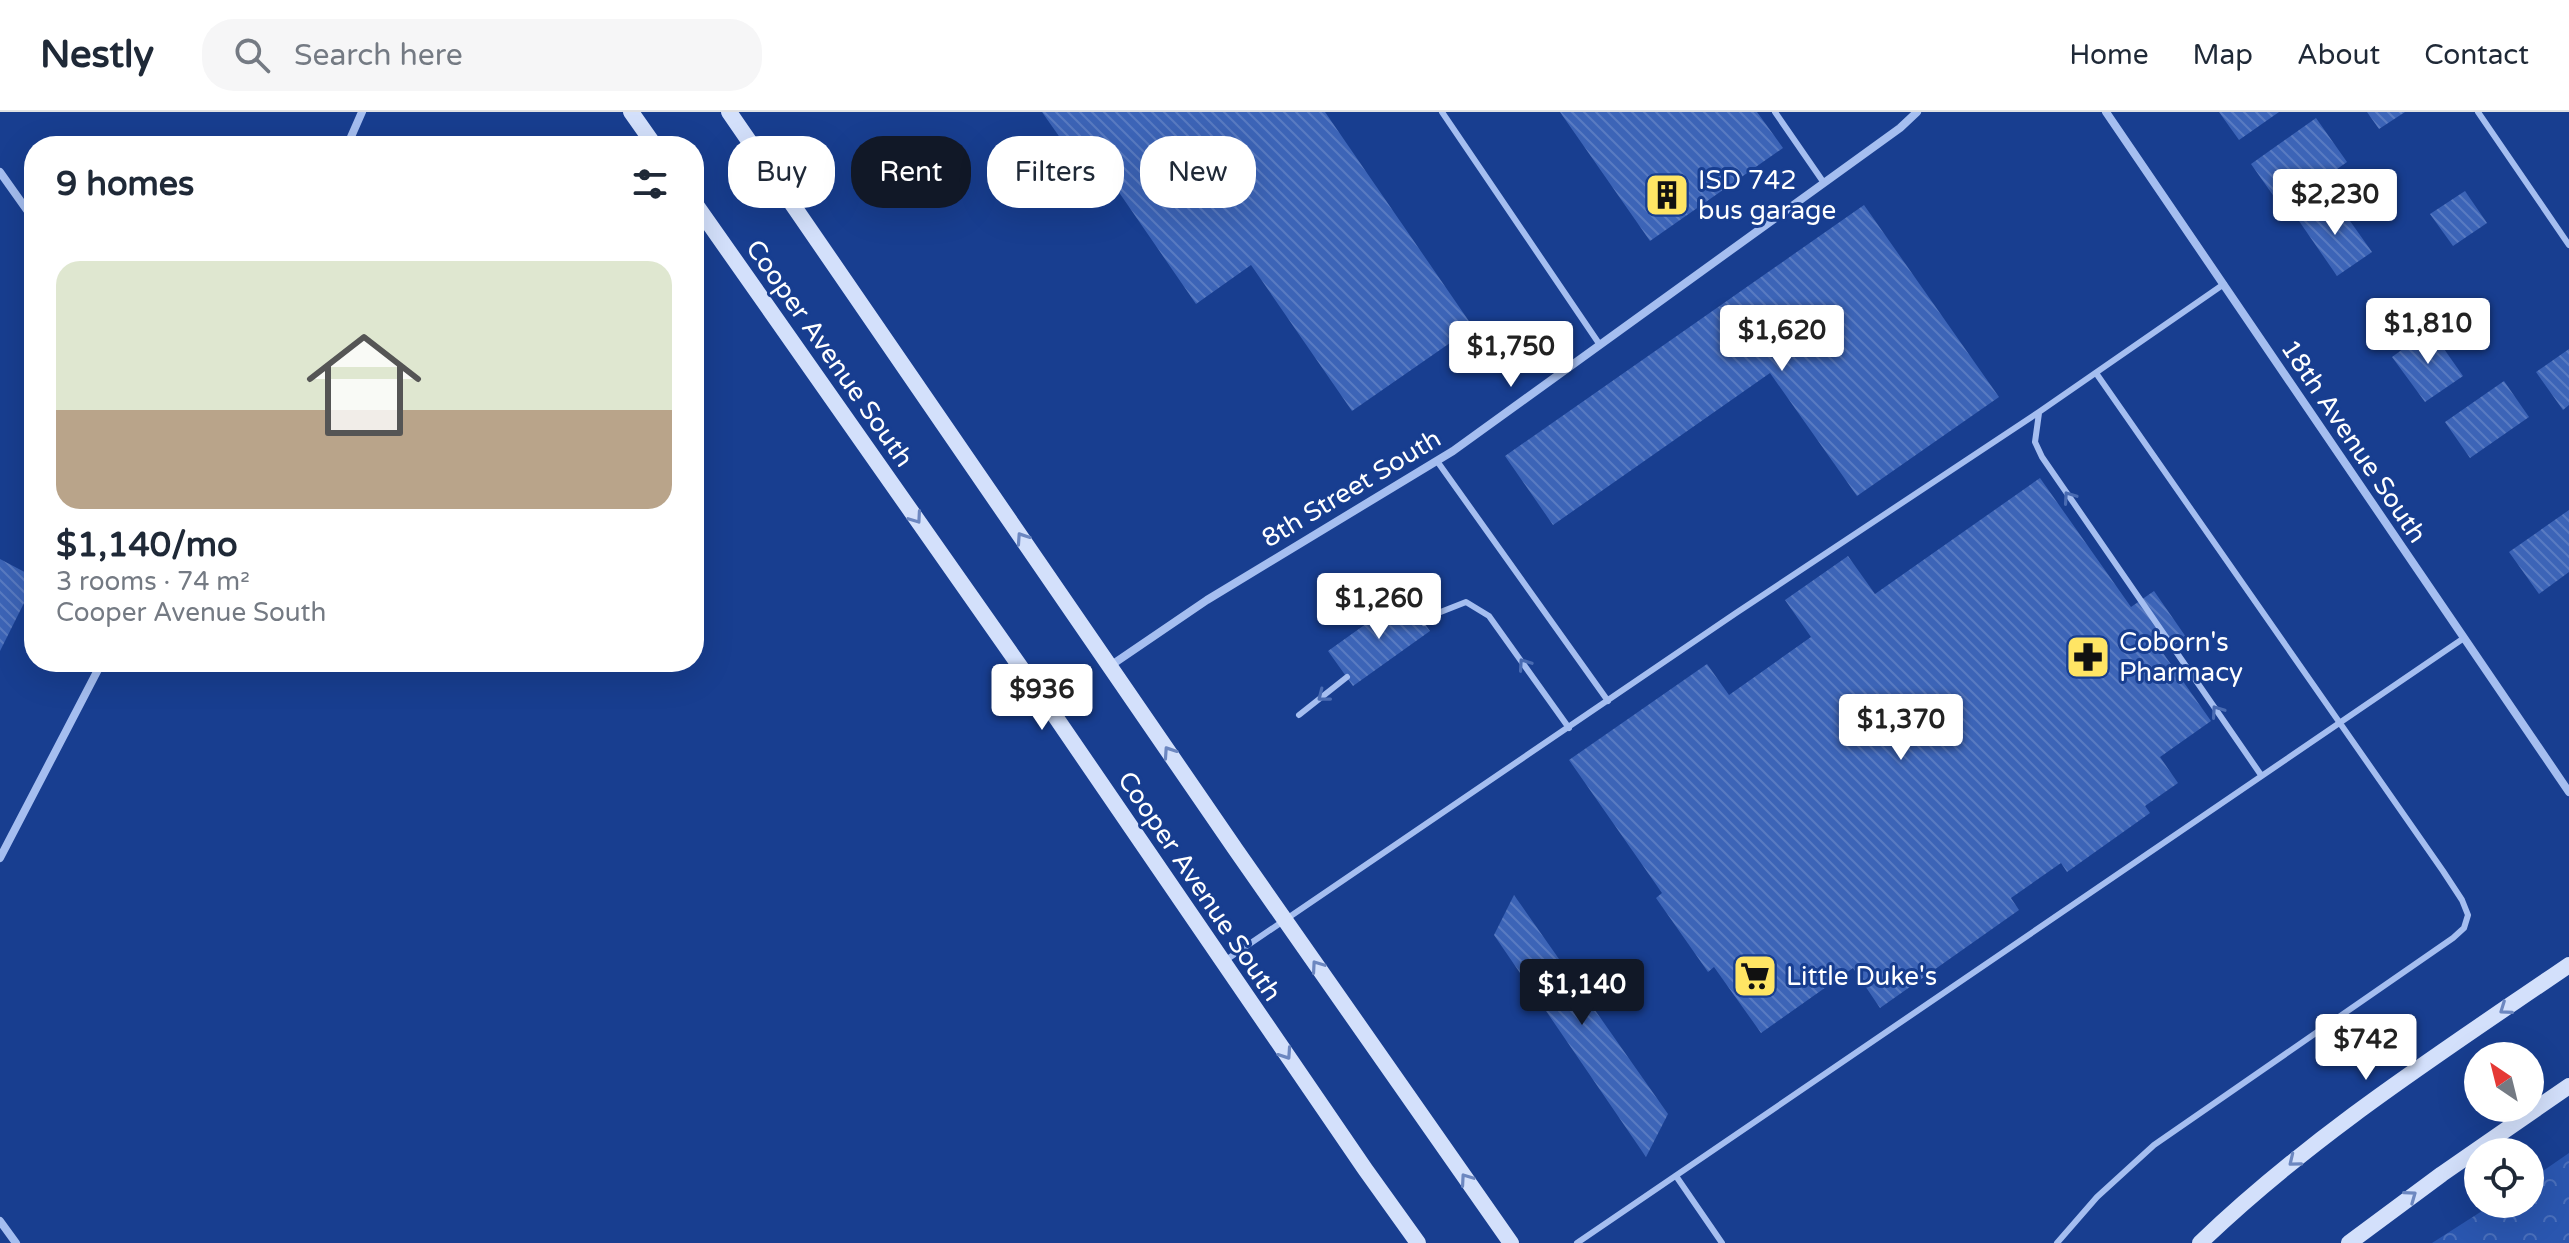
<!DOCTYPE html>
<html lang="en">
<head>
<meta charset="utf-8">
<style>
	:root { --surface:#fff; --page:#f6f6f7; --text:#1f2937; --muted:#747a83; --line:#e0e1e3; --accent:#111827 }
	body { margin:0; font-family:"Varela Round",sans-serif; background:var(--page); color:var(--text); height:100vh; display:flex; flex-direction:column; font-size:30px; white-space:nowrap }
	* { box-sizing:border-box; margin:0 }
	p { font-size:26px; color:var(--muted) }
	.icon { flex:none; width:44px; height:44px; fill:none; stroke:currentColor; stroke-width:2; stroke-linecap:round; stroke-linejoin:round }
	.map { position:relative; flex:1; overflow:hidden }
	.panel { position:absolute; left:24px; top:24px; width:680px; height:536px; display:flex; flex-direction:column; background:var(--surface); border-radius:32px; box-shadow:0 8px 32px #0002 }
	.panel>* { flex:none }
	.top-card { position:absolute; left:728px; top:24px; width:760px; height:72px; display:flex; gap:16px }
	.needle { width:52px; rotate:325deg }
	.controls { position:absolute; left:2464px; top:930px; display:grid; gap:16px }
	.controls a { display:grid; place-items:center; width:80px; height:80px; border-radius:50%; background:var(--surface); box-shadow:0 8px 32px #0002; font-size:40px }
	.price { position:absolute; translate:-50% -68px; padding:0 18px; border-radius:8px; background:#fff; color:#222; font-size:26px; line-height:52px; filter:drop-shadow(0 2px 4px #0008) }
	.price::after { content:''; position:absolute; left:50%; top:48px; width:24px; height:18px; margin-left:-12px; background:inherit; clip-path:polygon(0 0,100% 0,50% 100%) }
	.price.current { background:var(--accent); color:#fff }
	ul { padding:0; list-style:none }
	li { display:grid; align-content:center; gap:16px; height:424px; padding:0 32px }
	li+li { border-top:2px solid var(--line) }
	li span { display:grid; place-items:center; height:248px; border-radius:24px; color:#555 }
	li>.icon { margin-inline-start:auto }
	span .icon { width:144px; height:144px; fill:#fffc; stroke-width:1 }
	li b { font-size:34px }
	h2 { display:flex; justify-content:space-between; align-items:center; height:96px; padding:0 32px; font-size:34px }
	.chip { padding:0 28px; border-radius:32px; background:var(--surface); box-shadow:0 8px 32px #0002; font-size:28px; line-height:72px }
	.chip.current { background:var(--accent); color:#fff }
	header { display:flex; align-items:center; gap:48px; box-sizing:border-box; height:112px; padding:0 40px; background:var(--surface); border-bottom:2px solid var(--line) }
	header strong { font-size:38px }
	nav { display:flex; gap:44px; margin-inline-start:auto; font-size:28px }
	.search { width:560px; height:72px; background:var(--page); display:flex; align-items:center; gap:20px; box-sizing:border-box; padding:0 28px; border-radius:32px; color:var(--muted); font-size:30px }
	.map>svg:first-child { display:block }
	.forest { fill:url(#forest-crowns) }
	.building { fill:url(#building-back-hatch) }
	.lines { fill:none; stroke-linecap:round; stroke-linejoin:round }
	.lane { stroke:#a5bef0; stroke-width:6 }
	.street { stroke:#a5bef0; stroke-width:8 }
	.secondary { stroke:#d3e0fb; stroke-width:16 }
	.oneway { stroke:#496bb2 }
	.oneway2 { stroke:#6c87c0 }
	.labels { text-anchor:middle; stroke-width:6; stroke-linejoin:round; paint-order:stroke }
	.poi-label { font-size:26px; fill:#fff; stroke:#183e90; text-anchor:start }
	.street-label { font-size:26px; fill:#fff; stroke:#183e90 }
</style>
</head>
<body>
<header>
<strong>Nestly</strong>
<div class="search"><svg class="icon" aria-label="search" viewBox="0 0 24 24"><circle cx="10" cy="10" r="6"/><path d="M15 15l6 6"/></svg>Search here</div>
<nav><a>Home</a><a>Map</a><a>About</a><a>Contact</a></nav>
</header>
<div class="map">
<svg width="2569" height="1131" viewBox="0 0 2569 1131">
	<defs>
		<pattern id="forest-crowns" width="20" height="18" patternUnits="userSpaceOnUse" patternTransform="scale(2)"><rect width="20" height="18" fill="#2a56af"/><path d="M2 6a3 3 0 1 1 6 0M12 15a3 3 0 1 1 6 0" fill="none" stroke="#4a6fbb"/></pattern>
		<pattern id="building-back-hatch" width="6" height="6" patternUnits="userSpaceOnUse" patternTransform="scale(2)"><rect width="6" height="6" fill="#3c64b7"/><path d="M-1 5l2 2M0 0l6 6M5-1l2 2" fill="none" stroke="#597bc2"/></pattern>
	</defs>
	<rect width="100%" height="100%" fill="#183e90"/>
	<path class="forest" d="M2569 1041V1131H2432L2493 1092H2530V1068Z"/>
	<path class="building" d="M1042 0H1325L1473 215 1352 299 1251 153 1196 192 1096 47 1082 57Z
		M1560 0H1757L1783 36 1650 129Z
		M2219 0H2279L2239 28Z
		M2367 0H2405L2379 17Z
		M2316 6 2347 50 2282 96 2251 52Z
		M2465 79 2487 111 2453 134 2430 102Z
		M2333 85 2372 140 2337 164 2299 109Z
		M1864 93 1999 285 1857 384 1770 261 1553 413 1505 344Z
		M2430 217 2463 264 2425 290 2392 245Z
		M2569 237V293L2563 298 2536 260Z
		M2504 269 2529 305 2470 346 2445 310Z
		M2040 366 2131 495 2154 479 2186 525 2163 541 2211 609 2160 645 2178 671 2145 694 2150 701 2067 760 2061 751 2011 786 2019 798 1880 896 1853 856 1761 921 1714 855 1708 860 1656 786 1662 781 1569 648 1707 552 1729 583 1811 525 1785 488 1848 444 1875 482Z
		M2569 398V460L2539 482 2509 440Z
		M0 447 34 465V471L0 539Z
		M1405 484 1430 519 1353 574 1328 539Z
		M1514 783 1668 1002 1646 1045 1494 823Z"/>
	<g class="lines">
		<path class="lane" d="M1442 0 1600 233
			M1775 0 1824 71
			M2478 0 2569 133
			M2039 301 2035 330 2042 345 2261 663
			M1437 349 1608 589
			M1424 511 1438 501 1466 490 1489 504 1569 616
			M1299 603 1347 565
			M1223 850 1736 501 2039 300 2224 172
			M1676 1064 1722 1131
			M1577 1131 2464 526
			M2057 1131 2097 1085 2154 1033 2453 826 2464 816 2468 803 2462 788 2443 759 2096 261"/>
		<path class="street" d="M2106 0 2569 680
			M347 34 362 0
			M0 60 34 108
			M1110 554 1207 488 1453 339 1900 16 1917 0
			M0 746 102 550
			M0 1109 16 1131"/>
		<path class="secondary" d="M631 0 655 34
			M729 0 1236 738 1511 1131
			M694 90 1057 607 1365 1057 1418 1131
			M2200 1131C2311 1024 2442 940 2569 853
			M2349 1131 2442 1062 2569 974"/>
	</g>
	<defs><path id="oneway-chevron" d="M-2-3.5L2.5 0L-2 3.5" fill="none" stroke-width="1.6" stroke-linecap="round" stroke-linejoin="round" transform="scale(2)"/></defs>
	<g class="oneway">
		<use href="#oneway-chevron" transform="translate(2069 385) rotate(-125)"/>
		<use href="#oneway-chevron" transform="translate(1524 552) rotate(-125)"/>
		<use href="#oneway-chevron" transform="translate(1323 584) rotate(142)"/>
		<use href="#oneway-chevron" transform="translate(2217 599) rotate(-125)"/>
	</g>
	<g class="oneway2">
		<use href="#oneway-chevron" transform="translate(916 406) rotate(55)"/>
		<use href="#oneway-chevron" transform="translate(1022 426) rotate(-124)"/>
		<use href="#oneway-chevron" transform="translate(1169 640) rotate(-124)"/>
		<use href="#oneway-chevron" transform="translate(1317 854) rotate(-125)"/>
		<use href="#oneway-chevron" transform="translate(2505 897) rotate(145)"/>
		<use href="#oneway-chevron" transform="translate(1286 942) rotate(56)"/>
		<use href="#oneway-chevron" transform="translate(2294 1049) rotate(141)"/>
		<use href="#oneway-chevron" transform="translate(1466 1067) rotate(-125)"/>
		<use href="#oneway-chevron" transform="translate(2411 1084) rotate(-36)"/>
	</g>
	<defs>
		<g id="building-square" transform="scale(2.3)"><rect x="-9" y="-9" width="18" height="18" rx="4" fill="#ffe564" stroke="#183e90"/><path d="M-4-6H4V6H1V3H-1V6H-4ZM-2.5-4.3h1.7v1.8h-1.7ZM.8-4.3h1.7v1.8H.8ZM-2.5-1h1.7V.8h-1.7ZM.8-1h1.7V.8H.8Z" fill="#111"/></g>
		<g id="pharmacy-square" transform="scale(2.3)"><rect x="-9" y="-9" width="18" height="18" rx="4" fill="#ffe564" stroke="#183e90"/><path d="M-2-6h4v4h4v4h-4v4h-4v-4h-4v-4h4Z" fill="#111"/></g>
		<g id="supermarket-square" transform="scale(2.3)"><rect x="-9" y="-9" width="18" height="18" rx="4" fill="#ffe564" stroke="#183e90"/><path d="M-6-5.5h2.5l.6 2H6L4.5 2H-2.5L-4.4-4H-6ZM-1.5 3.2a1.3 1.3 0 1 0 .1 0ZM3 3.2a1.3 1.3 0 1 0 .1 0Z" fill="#111"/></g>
	</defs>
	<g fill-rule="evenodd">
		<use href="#building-square" x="1667" y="83"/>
		<use href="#pharmacy-square" x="2088" y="545"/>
		<use href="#supermarket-square" x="1755" y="864"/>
	</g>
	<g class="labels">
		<g class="poi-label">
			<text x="1698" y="77">ISD 742<tspan x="1698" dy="30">bus garage</tspan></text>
			<text x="2119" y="539">Coborn's<tspan x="2119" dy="30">Pharmacy</tspan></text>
			<text x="1786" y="873">Little Duke's</text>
		</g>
		<g class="street-label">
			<text transform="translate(830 241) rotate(55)" y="9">Cooper Avenue South</text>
			<text transform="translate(2354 329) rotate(56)" y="9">18th Avenue South</text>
			<text transform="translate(1351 376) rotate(-31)" y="9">8th Street South</text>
			<text transform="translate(1200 774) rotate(56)" y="9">Cooper Avenue South</text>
		</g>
	</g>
</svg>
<div class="controls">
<a><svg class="needle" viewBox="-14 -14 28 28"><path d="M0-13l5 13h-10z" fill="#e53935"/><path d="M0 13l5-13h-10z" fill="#747a83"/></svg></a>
<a><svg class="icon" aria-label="locate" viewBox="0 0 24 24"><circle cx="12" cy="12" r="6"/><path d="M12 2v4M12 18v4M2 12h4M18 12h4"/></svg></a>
</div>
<b class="price" style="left:2335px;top:125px">$2,230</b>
<b class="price" style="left:2428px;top:254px">$1,810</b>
<b class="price" style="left:1782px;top:261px">$1,620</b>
<b class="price" style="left:1511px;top:277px">$1,750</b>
<b class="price" style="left:1379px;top:529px">$1,260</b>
<b class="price" style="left:1042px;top:620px">$936</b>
<b class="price" style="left:1901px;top:650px">$1,370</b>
<b class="price current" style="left:1582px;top:915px">$1,140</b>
<b class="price" style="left:2366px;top:970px">$742</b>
<div class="top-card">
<a class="chip">Buy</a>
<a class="chip current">Rent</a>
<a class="chip">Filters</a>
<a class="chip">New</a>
</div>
<section class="panel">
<h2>9 homes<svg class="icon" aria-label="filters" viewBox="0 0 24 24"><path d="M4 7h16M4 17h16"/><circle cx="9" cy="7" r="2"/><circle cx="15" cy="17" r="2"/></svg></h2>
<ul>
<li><span style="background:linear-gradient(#dfe7d0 60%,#b9a48a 0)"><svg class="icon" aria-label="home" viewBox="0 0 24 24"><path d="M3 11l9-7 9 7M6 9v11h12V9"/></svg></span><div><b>$1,140/mo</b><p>3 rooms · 74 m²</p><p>Cooper Avenue South</p></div></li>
</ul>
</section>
</div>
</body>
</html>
